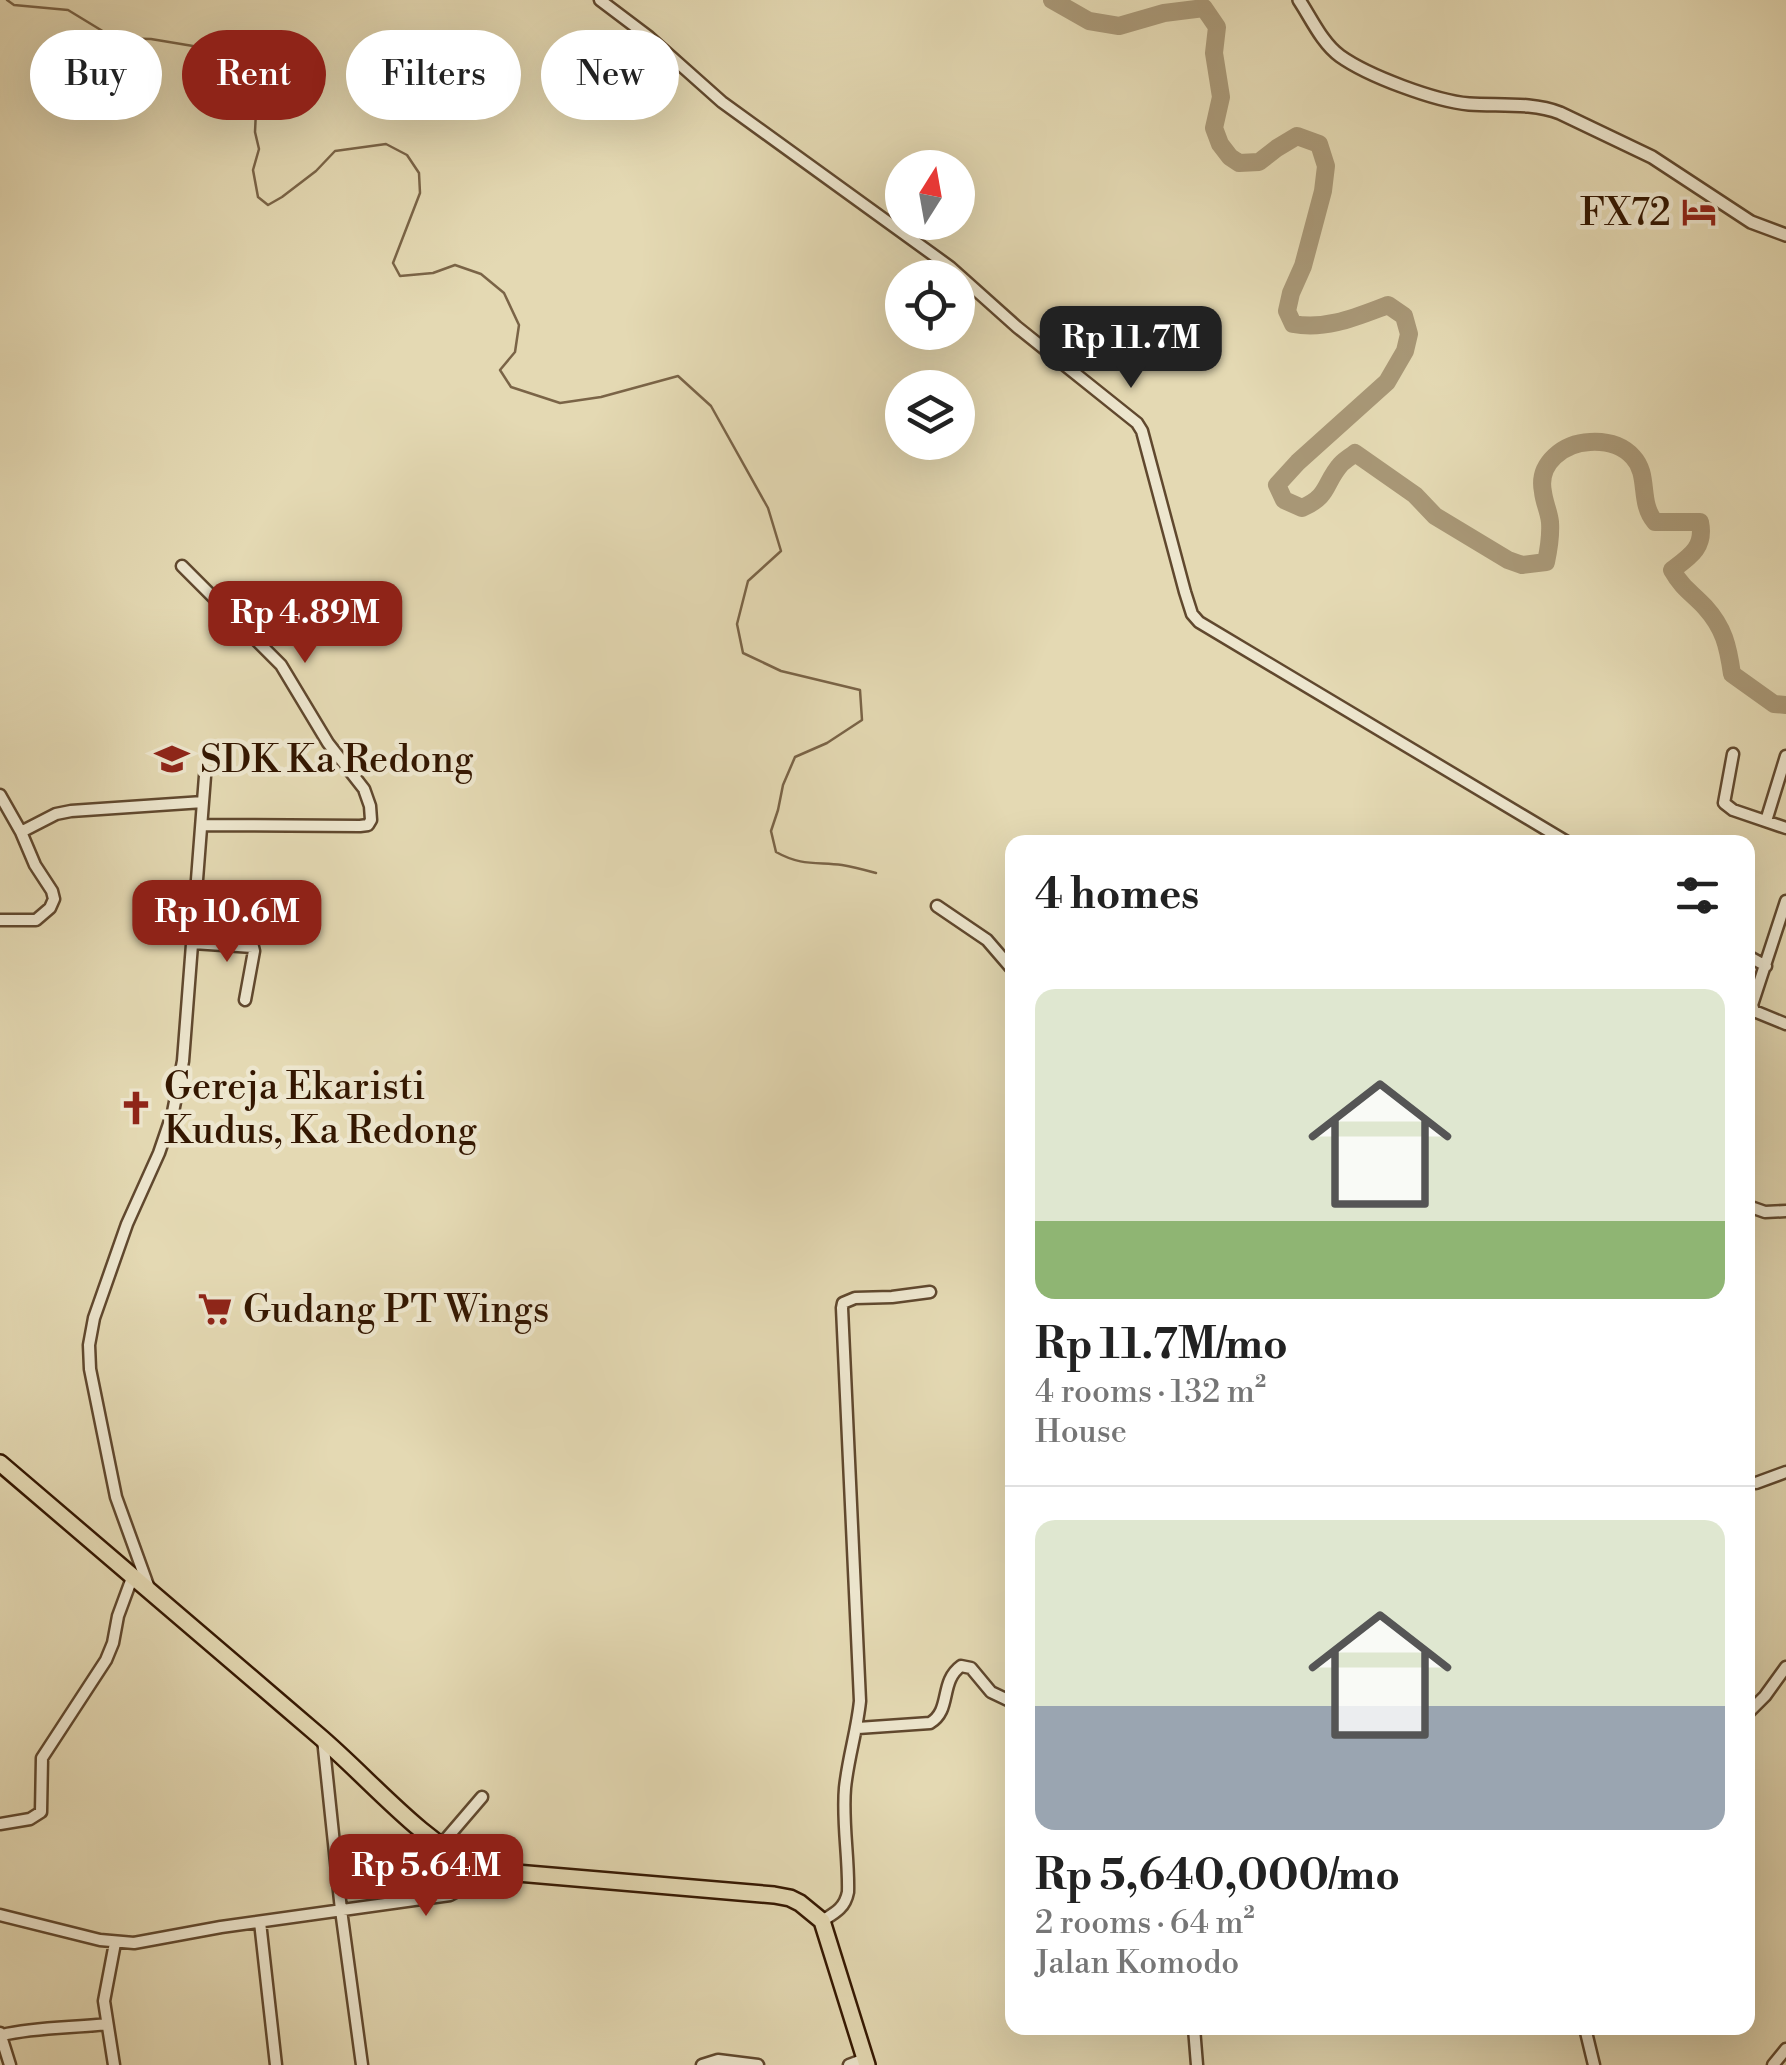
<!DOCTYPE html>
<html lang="en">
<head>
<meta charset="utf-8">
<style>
	:root { --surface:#fff; --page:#f6f6f6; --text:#222; --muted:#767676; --line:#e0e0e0; --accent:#8f2418 }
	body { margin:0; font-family:"Libre Bodoni",serif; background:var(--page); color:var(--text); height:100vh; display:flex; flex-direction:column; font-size:38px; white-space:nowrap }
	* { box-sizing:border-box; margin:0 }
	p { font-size:32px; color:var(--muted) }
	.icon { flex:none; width:55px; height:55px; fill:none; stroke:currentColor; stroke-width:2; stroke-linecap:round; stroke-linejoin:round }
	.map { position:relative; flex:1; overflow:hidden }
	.side { position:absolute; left:1005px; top:835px; width:750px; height:1200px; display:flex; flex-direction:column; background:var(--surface); border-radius:20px; box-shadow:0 10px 40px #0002 }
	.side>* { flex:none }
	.guide { position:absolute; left:30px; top:30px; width:825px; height:90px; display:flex; gap:20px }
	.needle { width:65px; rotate:11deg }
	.tools { position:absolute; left:885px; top:150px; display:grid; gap:20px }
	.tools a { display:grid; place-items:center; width:90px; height:90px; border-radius:50%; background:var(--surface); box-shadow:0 10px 40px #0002; font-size:50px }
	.price { position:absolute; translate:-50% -85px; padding:0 22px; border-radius:20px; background:var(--accent); color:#fff; font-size:32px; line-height:65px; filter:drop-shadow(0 2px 5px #0008) }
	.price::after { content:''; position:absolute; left:50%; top:60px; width:30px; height:22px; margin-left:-15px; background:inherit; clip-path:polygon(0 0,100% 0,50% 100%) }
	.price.selected { background:#222; color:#fff }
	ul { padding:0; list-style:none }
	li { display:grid; align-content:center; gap:20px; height:530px; padding:0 30px }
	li+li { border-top:2px solid var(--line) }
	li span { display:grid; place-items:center; height:310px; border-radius:20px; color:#555 }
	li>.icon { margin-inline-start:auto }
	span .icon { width:180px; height:180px; fill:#fffc; stroke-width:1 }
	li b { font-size:42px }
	h2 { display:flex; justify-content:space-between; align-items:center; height:120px; padding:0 30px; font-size:42px }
	.pill { padding:0 35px; border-radius:45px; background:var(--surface); box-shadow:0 10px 40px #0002; font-size:35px; line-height:90px }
	.pill.selected { background:var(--accent); color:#fff }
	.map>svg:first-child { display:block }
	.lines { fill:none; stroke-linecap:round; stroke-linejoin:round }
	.stream { stroke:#7a6447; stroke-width:2.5 }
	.river { stroke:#a89776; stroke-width:18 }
	.minor-casing { stroke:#60482e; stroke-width:15 }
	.tertiary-casing { stroke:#60482e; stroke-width:16 }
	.trunk-casing { stroke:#341701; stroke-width:20 }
	.minor { stroke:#ede6ce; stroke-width:10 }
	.tertiary { stroke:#ede6ce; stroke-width:11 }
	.trunk { stroke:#e4d9b3; stroke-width:15 }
	.labels { text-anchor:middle; stroke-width:9; stroke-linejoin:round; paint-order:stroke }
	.poi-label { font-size:38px; fill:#341701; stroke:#ede6ce; text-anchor:start }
</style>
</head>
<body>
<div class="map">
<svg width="1786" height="2065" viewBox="0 0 1786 2065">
	<rect width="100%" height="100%" fill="#e4d9b3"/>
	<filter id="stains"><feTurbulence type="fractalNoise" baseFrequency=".002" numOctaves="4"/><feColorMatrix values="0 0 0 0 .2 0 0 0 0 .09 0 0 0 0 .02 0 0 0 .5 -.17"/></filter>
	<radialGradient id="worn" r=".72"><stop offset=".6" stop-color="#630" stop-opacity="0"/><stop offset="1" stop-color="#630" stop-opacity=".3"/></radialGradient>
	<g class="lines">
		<path class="stream" d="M7 0 14 5 68 10 114 38 151 39 199 47 223 41 241 47 257 89 255 132 259 149 253 170 258 197 268 205 282 197 316 171 335 151 386 144 407 155 419 173 420 193 393 263 400 276 433 273 455 265 481 274 504 293 519 325 515 352 500 370 511 387 560 403 601 397 678 376 711 406 768 508 781 551 748 581 737 624 743 653 781 671 860 690 862 720 827 743 795 757 783 785 778 810 771 831 776 852C801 866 816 862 842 865 854 867 865 870 876 873"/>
		<path class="river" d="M1052 0 1089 21 1119 26 1164 13 1204 8 1217 27 1214 53 1221 97 1214 128 1220 144 1230 157 1239 163 1259 162 1277 148 1297 136 1319 144 1326 166 1323 191 1303 266 1291 293 1287 311 1293 324C1327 330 1356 317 1388 305L1404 316 1409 334 1405 351 1387 382 1298 462 1277 485 1284 500 1302 508C1330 496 1324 483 1341 464 1345 460 1350 457 1355 453L1415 495 1435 516 1508 560 1522 565 1546 562C1549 548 1551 536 1550 522 1549 512 1544 502 1543 492 1537 463 1564 443 1590 442 1607 441 1622 445 1633 457 1650 475 1638 502 1655 522H1700C1705 547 1691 556 1672 570 1683 589 1691 592 1705 607 1724 628 1728 646 1732 674L1774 704 1786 705"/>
		<g class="minor-casing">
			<path id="minor" d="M600 0 649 37 722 102 950 267 1017 327 1137 423 1142 431 1185 592 1192 614 1199 622 1567 842
				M182 566 281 665 328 743 364 789 370 806 371 820 368 825 360 826 202 825
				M1733 754 1724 803 1733 810 1786 828
				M0 795 21 832 56 814 71 811 203 802
				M1766 821 1786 756
				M1786 901 1752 1005 1754 1011 1786 1024
				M937 906 987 940 1012 969
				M0 920H36L50 908 54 899 52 891 35 865 21 832
				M193 943 253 947 254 951 245 1000
				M1748 956 1766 966
				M1748 1206 1765 1212 1786 1211
				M1756 1483 1786 1472
				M150 1591 116 1497 90 1369 89 1345 94 1318 127 1224 159 1153 173 1112 183 1061 205 776
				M1748 1713 1765 1696 1786 1667
				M858 1728 930 1723C952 1710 939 1682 961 1666L971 1668 991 1692 1012 1702
				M323 1739 341 1910 362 2065
				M0 1824 30 1819 41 1812 42 1758 106 1660 113 1643 118 1616 132 1578
				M440 1846 482 1797
				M0 1915 100 1940 134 1943 221 1927 450 1895 465 1887 481 1870
				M822 1921C835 1913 845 1908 848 1892 849 1858 842 1822 845 1788 848 1758 857 1731 860 1701L842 1308 843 1303 855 1298 892 1297 930 1292
				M260 1922 276 2065
				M1194 2028 1197 2065
				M1585 2028 1594 2065
				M0 2033 10 2065
				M2 2035C36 2027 72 2028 107 2024
				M114 2065 104 2001 115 1943
				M702 2065 718 2060 758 2065
				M849 2065 865 2059
				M1773 2065 1786 2049"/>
		</g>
		<g class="tertiary-casing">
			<path id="tertiary" d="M1299 0C1311 18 1322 43 1340 56 1368 76 1435 101 1469 104 1499 106 1532 102 1560 113L1652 157 1751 222 1786 235"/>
		</g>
		<g class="trunk-casing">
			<path id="trunk" d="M0 1463C105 1554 212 1644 318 1735 371 1780 418 1839 481 1870L774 1895 790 1898 800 1903 822 1921 867 2065"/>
		</g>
		<use href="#minor" class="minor"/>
		<use href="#tertiary" class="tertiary"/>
		<use href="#trunk" class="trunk"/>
	</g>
	<defs>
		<g id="hotel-bare" transform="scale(2.7)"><path d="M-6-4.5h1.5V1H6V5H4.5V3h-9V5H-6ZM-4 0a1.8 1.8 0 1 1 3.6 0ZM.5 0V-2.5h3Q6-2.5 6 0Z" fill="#8f2418" stroke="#ede6ce" stroke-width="2.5" paint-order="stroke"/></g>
		<g id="school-bare" transform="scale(2.7)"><path d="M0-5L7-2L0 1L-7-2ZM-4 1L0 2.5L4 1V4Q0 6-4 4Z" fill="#8f2418" stroke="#ede6ce" stroke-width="2.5" paint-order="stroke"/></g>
		<g id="church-bare" transform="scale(2.7)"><path d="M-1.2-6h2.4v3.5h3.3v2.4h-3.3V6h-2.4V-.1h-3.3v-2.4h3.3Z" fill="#8f2418" stroke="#ede6ce" stroke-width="2.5" paint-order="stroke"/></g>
		<g id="supermarket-bare" transform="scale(2.7)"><path d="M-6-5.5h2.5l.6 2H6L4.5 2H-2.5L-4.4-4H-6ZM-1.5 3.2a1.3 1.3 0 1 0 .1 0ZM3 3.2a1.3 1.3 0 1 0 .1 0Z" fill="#8f2418" stroke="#ede6ce" stroke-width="2.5" paint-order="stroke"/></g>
	</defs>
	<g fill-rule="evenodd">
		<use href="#hotel-bare" x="1699" y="212"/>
		<use href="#school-bare" x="172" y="759"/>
		<use href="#church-bare" x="136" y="1108"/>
		<use href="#supermarket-bare" x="215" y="1309"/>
	</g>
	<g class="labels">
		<g class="poi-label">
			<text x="1671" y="225" text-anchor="end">FX72</text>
			<text x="200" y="772">SDK Ka Redong</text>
			<text x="164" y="1099">Gereja Ekaristi<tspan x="164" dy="44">Kudus, Ka Redong</tspan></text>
			<text x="243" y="1322">Gudang PT Wings</text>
		</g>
	</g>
	<rect width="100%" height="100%" filter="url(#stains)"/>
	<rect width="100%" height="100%" fill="url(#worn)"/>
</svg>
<div class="tools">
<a><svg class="needle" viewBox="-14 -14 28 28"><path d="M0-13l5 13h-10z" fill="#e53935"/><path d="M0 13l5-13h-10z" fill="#767676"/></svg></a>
<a><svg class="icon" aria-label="locate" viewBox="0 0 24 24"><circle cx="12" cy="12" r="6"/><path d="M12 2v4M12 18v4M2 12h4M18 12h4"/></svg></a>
<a><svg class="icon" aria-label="layers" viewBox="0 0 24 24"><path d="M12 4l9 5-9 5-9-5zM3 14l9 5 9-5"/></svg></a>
</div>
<b class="price selected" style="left:1131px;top:391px">Rp 11.7M</b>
<b class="price" style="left:305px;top:666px">Rp 4.89M</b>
<b class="price" style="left:227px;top:965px">Rp 10.6M</b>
<b class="price" style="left:426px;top:1919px">Rp 5.64M</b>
<div class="guide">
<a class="pill">Buy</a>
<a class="pill selected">Rent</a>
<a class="pill">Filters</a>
<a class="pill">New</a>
</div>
<section class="side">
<h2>4 homes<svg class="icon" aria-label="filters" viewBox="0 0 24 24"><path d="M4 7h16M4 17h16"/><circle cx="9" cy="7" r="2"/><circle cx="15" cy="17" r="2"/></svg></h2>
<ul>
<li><span style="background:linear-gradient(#dfe7d0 75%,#8fb573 0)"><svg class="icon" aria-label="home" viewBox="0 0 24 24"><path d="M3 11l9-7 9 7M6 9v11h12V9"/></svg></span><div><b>Rp 11.7M/mo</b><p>4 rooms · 132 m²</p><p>House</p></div></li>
<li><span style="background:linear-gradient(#dfe7d0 60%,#9aa5b1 0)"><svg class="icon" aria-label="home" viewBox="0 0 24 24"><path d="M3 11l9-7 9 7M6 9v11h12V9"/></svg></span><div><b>Rp 5,640,000/mo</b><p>2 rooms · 64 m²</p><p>Jalan Komodo</p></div></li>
</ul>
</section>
</div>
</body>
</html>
